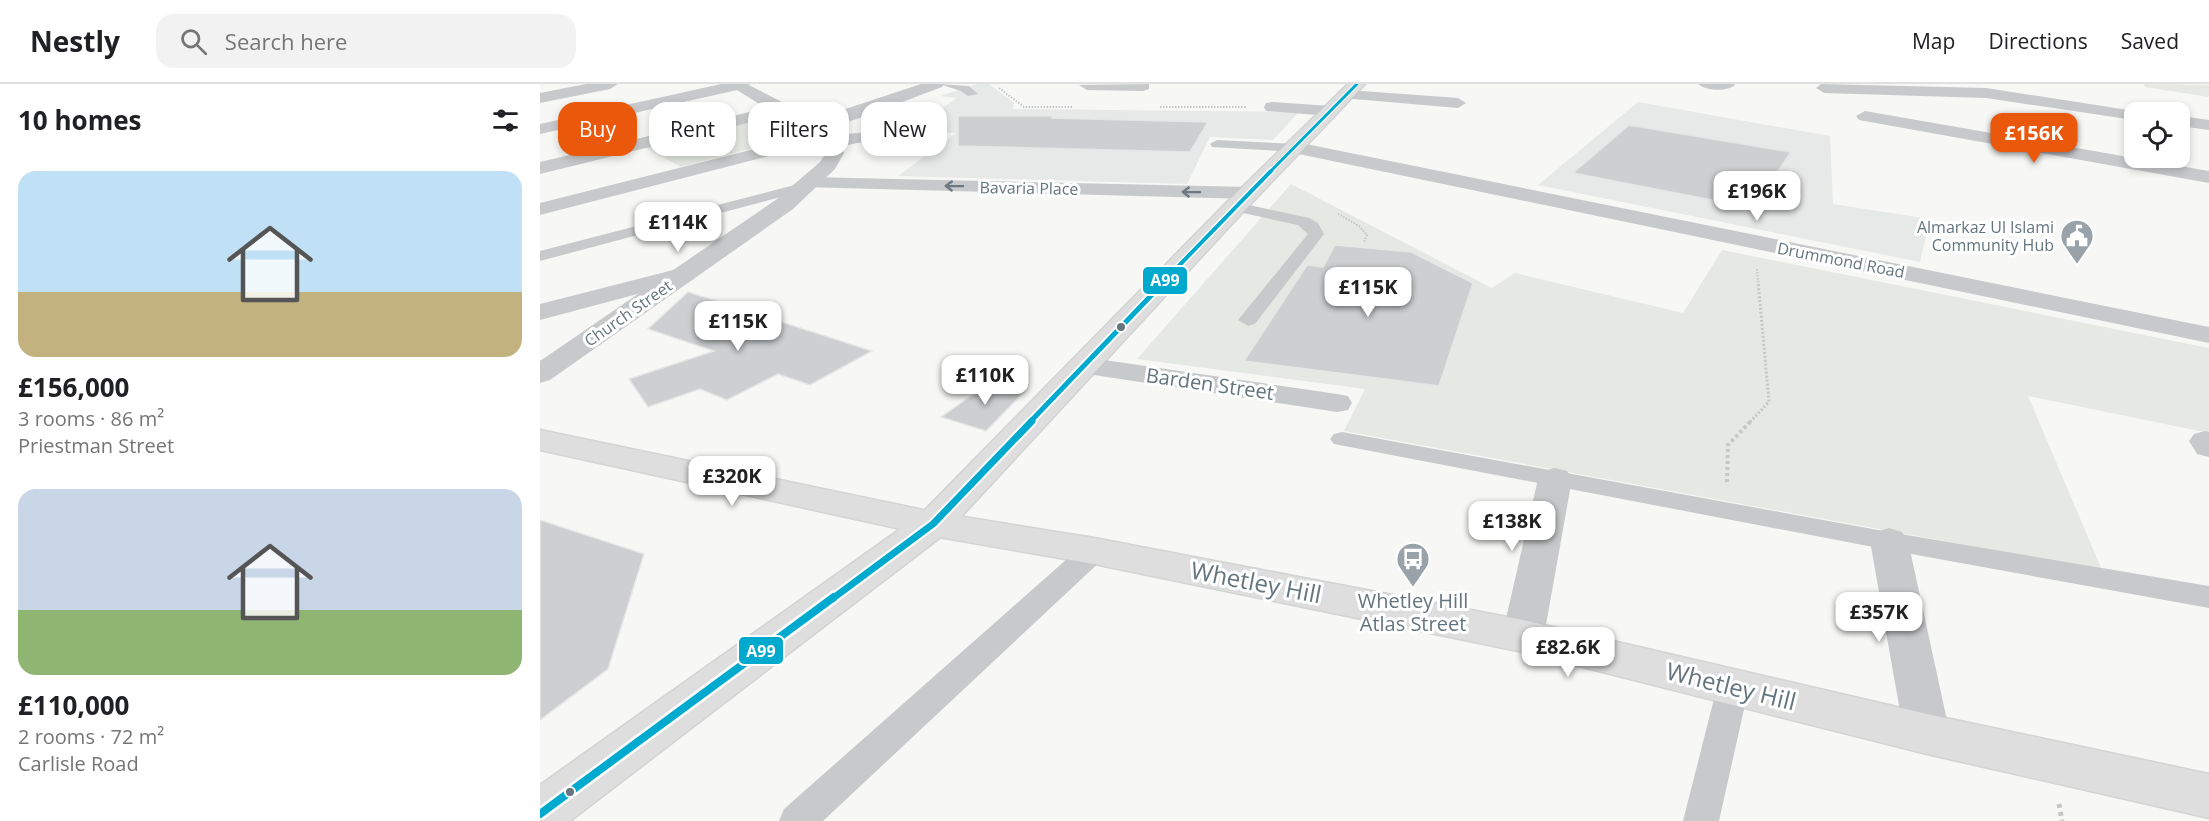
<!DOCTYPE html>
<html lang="en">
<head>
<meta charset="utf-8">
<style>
	:root { --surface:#fff; --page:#f2f2f2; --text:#202124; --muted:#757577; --line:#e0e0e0; --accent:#ea580c }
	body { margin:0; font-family:"Open Sans",sans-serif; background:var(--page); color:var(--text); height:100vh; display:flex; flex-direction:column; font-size:22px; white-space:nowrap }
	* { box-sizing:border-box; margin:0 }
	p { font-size:20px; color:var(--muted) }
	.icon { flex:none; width:33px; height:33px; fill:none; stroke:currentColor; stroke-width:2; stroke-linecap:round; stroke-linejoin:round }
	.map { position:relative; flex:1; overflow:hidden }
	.side { display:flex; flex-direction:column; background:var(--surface); width:540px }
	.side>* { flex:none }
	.hud { position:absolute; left:18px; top:18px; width:570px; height:54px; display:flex; gap:12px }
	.fabs { position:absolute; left:1584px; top:18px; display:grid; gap:12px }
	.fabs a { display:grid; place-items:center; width:66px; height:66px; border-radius:12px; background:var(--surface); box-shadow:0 3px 9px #0003; font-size:30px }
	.price { position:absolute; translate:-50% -51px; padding:0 14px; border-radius:12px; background:#fff; color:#222; font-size:20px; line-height:39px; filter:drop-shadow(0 2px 3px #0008) }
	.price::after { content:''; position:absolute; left:50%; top:36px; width:18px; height:14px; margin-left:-9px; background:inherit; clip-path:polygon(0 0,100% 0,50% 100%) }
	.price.selected { background:var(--accent); color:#fff }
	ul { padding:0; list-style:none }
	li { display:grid; align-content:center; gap:12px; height:318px; padding:0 18px }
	li span { display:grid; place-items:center; height:186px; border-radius:18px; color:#555 }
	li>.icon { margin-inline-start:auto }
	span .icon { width:108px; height:108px; fill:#fffc; stroke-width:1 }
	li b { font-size:26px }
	h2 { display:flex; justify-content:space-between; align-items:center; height:72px; padding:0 18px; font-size:26px }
	.pill { padding:0 21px; border-radius:18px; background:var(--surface); box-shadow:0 3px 9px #0003; font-size:21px; line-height:54px }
	.pill.selected { background:var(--accent); color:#fff }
	header { display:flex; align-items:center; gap:36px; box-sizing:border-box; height:84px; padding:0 30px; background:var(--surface); border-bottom:2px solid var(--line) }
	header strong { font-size:28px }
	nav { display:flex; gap:33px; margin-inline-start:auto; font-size:21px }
	.search { width:420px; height:54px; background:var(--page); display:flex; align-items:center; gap:15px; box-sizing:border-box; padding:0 21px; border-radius:18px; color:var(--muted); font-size:22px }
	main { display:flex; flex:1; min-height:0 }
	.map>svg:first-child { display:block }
	.built { fill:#e7e8e8 }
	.green { fill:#e6e8e4 }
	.building { fill:#cdcfd0; stroke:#e6e6e6; stroke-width:1.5 }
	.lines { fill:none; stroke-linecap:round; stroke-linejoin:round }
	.secondary-casing { stroke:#d3d4d4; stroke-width:3 }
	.primary-casing { stroke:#d2d3d3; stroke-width:3 }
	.path-far3 { stroke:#c6c7c8; stroke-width:2; stroke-dasharray:1.5 1.5; stroke-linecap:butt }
	.path-far2 { stroke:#c6c7c8; stroke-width:3; stroke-dasharray:2 2; stroke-linecap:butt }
	.path-far1 { stroke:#c6c7c8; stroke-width:4; stroke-dasharray:3 3; stroke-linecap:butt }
	.path { stroke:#c6c7c8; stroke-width:5; stroke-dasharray:4 4; stroke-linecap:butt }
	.service { fill:#c8c9ca; fill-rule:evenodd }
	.minor { fill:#c8c9ca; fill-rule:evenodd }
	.tertiary { fill:#c8c9ca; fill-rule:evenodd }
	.secondary { fill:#dedede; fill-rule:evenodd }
	.primary { fill:#dedede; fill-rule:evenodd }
	.bus-1-far4-casing { stroke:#fff; stroke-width:5 }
	.bus-1-far3-casing { stroke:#fff; stroke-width:7 }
	.bus-1-far2-casing { stroke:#fff; stroke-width:9 }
	.bus-1-far1-casing { stroke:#fff; stroke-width:11 }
	.bus-1-casing { stroke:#fff; stroke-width:13 }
	.bus-1-far4 { stroke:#00a9ce; stroke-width:3 }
	.bus-1-far3 { stroke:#00a9ce; stroke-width:4 }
	.bus-1-far2 { stroke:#00a9ce; stroke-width:5 }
	.bus-1-far1 { stroke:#00a9ce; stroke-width:7 }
	.bus-1 { stroke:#00a9ce; stroke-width:8 }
	.oneway { stroke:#6a7982 }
	.bus-dot { fill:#65757e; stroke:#fff; stroke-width:2 }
	.labels { text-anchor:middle; stroke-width:6; stroke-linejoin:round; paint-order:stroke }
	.far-street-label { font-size:16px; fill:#65757e; stroke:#fff }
	.far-poi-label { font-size:16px; fill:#65757e; stroke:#fff; text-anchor:end }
	.street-label { font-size:20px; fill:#65757e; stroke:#fff }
	.poi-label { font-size:20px; fill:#65757e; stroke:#fff }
	.near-street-label { font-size:24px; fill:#65757e; stroke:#fff }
	.line-badge { stroke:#fff; stroke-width:2 }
	.badge-label { font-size:16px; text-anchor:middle; font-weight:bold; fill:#fff }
</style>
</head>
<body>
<header>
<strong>Nestly</strong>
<div class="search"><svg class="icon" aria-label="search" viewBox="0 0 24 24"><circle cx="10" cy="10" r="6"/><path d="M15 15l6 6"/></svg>Search here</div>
<nav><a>Map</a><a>Directions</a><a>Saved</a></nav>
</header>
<main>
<section class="side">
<h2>10 homes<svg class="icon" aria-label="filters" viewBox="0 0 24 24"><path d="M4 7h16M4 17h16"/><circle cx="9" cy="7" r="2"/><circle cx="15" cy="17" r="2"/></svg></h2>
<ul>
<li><span style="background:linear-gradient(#bfe0f5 65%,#c2b280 0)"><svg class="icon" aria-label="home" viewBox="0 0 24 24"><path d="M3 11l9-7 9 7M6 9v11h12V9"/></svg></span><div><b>£156,000</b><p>3 rooms · 86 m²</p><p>Priestman Street</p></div></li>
<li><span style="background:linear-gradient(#c9d6e8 65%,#8fb573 0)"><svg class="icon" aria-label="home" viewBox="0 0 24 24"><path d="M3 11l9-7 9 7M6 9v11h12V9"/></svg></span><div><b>£110,000</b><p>2 rooms · 72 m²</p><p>Carlisle Road</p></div></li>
</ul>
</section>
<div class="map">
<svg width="1669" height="737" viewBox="0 0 1669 737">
	<rect width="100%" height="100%" fill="#f7f7f6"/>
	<path class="built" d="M437 0H449L474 19 473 25 759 28 733 56 670 53 647 100 358 92 416 49 368 47 417 14 400 12Z
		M1098 18 1290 52 1293 120 1390 135 1380 178 998 101Z"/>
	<path class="green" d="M1604 0 1669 1V13L1605 3Z
		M218 35 252 54 141 83 105 63Z
		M751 100 952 204 975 189 1143 229 1182 166 1669 264V349L1488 312 1562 486 804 347 825 305 597 275Z"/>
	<path class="building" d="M418 32H513L512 34 668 38 650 68 418 62Z
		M1089 41 1251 68 1213 124 1033 89Z
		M795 161 871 168 933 199 899 302 704 277 767 181 783 183Z
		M148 208 332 267 270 301 238 290 187 316 160 305 108 323 89 295 174 267 108 245Z
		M451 298 485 307 446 347 401 333Z
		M0 436 104 470 68 585 0 636Z"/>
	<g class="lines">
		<g class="secondary-casing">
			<path id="secondary" d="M0 346 393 428 554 454 983 536 1387 630 1669 690V734L1387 670 983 568 554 480 393 452 0 366Z"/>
		</g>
		<g class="primary-casing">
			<path id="primary" d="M808 0H825L703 128 406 449 30 737H0V701L380 431 687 118Z"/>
		</g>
		<path class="path-far3" d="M459 4 484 23H532
			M620 23H706
			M798 130 819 142 827 151 824 158
			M1217 185 1218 198"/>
		<path class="path-far2" d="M1210 338 1229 318 1218 197"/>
		<path class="path-far1" d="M1187 398 1188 361 1211 337"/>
		<path class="path" d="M1519 720 1522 737"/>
		<path class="service" d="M399 0 429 2 438 10 428 12 421 7Z
			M677 56 756 60 763 64 756 68 672 63 670 60Z
			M266 98 271 99 273 102 271 105 0 177V167Z
			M695 118 769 134 778 139 784 150 715 240 708 242 698 236 768 150 758 141 689 126 687 123Z
			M802 348 1349 448 1669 502V524L1349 466 794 360 790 355 794 350Z
			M554 458 564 460 568 467 564 474 283 737H239L244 725 544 460Z
			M1193 590 1204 594 1209 603 1179 737H1143L1177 603 1182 594Z"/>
		<path class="minor" d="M46 0H78L70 5 0 19V9Z
			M181 0H210L202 5 0 50V40Z
			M381 0H404L402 3 317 35 272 47 263 42 266 38Z
			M609 0V5L603 7 547 6 539 1Z
			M1158 0H1194L1195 1C1187 8 1166 7 1158 0Z
			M1281 0 1446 4 1601 28H1594V36L1446 14 1284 9 1276 4Z
			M808 6 918 14 926 19 918 24 802 14 800 11Z
			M732 18 791 22 799 27 791 32 726 27 724 23 726 19Z
			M243 20 251 25 249 29 0 90V78Z
			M1325 27 1669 87V99L1319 36 1316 32Z
			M1640 32 1669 36V46L1640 42Z
			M285 47C290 48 292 51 297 51 315 50 379 40 389 55 382 65 342 58 329 58 316 57 293 68 283 58L0 131V119Z
			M756 58 1669 243V259L749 68 747 64 749 60Z
			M269 93 709 103 716 105 719 109 716 113 709 115 262 103 259 99 262 95Z
			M145 183 154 185 157 190 154 195 0 236V220Z
			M544 273 797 310 808 312 812 319 808 326 797 328 534 288 530 282 534 276Z
			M1665 347 1669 348V373L1657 370 1649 357 1654 350Z
			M1015 384 1027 387 1032 395 1004 552 998 563 983 568 968 563 962 552 998 395 1003 387Z
			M1349 444 1362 448 1368 457 1410 650 1403 664 1387 670 1371 664 1364 650 1330 457 1336 448Z"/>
		<path class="tertiary" d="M187 0H207L257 26 298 53 304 69 295 85 253 125 10 296 0 299V277L237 115 280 78 286 69 283 59Z"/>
		<use href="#secondary" class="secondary"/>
		<use href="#primary" class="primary"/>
		<g class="bus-1-far4-casing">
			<path id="bus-1-far4" d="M730 88 817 0"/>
		</g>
		<g class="bus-1-far3-casing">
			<path id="bus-1-far3" d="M623 198 731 87"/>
		</g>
		<g class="bus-1-far2-casing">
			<path id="bus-1-far2" d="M490 338 625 197"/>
		</g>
		<g class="bus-1-far1-casing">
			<path id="bus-1-far1" d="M292 515 393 440 492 337"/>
		</g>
		<g class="bus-1-casing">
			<path id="bus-1" d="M0 730 294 513"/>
		</g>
		<use href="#bus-1-far4" class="bus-1-far4"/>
		<use href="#bus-1-far3" class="bus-1-far3"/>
		<use href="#bus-1-far2" class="bus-1-far2"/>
		<use href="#bus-1-far1" class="bus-1-far1"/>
		<use href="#bus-1" class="bus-1"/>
	</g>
	<defs><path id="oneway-shaft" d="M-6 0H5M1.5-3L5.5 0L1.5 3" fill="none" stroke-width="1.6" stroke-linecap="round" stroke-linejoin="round" transform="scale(1.5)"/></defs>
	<g class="oneway">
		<use href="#oneway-shaft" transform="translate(414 102) rotate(-179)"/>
		<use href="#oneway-shaft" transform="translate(651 108) rotate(-179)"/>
	</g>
	<defs>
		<g id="civic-pin" transform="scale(1.725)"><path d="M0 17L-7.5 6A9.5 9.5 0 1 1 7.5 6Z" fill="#98a2a8" stroke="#fff"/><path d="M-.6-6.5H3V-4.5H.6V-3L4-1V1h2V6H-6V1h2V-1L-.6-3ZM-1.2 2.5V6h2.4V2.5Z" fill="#fff"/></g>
		<g id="bus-pin" transform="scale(1.725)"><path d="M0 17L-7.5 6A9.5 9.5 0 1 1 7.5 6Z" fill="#98a2a8" stroke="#fff"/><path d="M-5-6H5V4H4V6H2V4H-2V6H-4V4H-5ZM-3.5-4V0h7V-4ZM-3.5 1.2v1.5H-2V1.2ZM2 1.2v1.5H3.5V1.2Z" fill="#fff"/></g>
	</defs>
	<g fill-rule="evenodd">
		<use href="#civic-pin" x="1537" y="152"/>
		<use href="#bus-pin" x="873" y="475"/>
	</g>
	<g class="bus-dot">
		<circle cx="581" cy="243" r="5"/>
		<circle cx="30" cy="708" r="5"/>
	</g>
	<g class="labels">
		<g class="far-street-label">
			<text transform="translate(489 104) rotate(1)" y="6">Bavaria Place</text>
			<text transform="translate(1301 176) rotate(11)" y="6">Drummond Road</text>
			<text transform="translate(88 229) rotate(-35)" y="6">Church Street</text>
		</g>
		<g class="far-poi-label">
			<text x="1514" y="149">Almarkaz Ul Islami<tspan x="1514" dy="18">Community Hub</tspan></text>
		</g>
		<g class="street-label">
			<text transform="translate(670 300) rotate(8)" y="7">Barden Street</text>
		</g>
		<g class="poi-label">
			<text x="873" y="524">Whetley Hill<tspan x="873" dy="23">Atlas Street</tspan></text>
		</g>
		<g class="near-street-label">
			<text transform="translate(716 499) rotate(11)" y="8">Whetley Hill</text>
			<text transform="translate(1191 603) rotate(14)" y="8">Whetley Hill</text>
		</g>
	</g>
	<g class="line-badge">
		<rect x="602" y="182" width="46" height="29" rx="6" fill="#00a9ce"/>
		<rect x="198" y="552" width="46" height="29" rx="6" fill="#00a9ce"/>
	</g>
	<g class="badge-label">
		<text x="625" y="202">A99</text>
		<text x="221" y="573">A99</text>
	</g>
</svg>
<div class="fabs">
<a><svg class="icon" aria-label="locate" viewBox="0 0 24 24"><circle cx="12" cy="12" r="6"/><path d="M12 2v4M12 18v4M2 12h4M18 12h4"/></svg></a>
</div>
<b class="price selected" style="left:1494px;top:80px">£156K</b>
<b class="price" style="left:1217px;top:138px">£196K</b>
<b class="price" style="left:138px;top:169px">£114K</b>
<b class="price" style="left:828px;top:234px">£115K</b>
<b class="price" style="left:198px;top:268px">£115K</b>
<b class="price" style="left:445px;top:322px">£110K</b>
<b class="price" style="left:192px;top:423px">£320K</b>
<b class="price" style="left:972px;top:468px">£138K</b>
<b class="price" style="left:1339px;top:559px">£357K</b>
<b class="price" style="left:1028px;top:594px">£82.6K</b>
<div class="hud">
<a class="pill selected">Buy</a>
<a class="pill">Rent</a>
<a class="pill">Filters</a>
<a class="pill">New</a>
</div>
</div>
</main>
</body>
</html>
